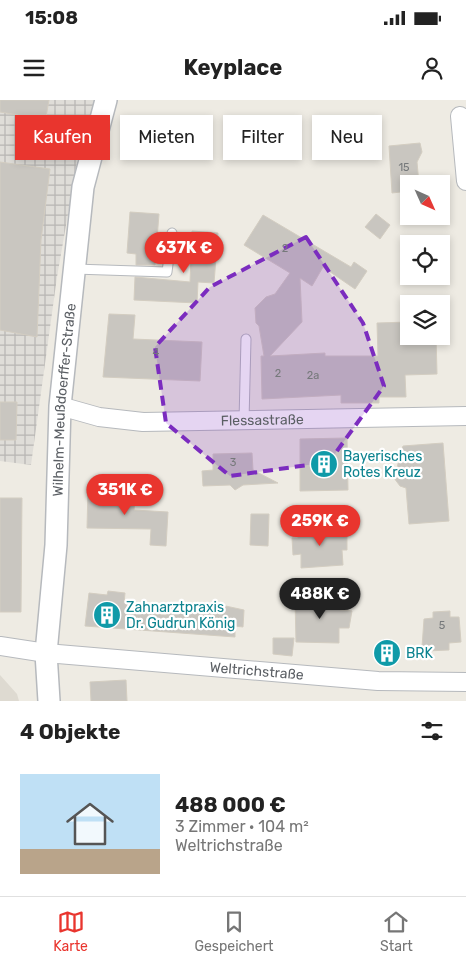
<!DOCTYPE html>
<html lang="de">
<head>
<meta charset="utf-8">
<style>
	:root { --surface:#fff; --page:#f6f6f6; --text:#222; --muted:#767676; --line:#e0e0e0; --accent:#e9352e }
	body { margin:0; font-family:Rubik,sans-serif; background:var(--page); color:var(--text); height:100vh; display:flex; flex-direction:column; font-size:19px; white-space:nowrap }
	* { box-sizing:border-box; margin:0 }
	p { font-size:16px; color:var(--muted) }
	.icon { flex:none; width:28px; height:28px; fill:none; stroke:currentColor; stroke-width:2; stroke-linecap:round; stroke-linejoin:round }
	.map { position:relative; height:601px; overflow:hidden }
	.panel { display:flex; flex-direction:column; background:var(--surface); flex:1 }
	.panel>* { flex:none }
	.hud { position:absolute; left:15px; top:15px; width:436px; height:45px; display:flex; gap:10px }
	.needle { width:32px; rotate:135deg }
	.buttons { position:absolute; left:400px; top:75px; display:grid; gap:10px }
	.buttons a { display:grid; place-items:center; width:50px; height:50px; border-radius:0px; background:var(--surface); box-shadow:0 2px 8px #0003; font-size:25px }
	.price { position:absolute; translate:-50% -42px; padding:0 11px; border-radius:18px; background:var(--accent); color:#fff; font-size:16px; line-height:32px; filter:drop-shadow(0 1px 2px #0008) }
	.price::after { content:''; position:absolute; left:50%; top:30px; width:15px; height:11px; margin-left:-8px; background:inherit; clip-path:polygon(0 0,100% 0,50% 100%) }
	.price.selected { background:#222; color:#fff }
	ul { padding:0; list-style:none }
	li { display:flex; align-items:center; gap:15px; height:125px; padding:0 20px }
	li span { display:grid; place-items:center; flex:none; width:140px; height:100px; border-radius:0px; color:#555 }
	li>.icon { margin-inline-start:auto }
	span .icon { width:60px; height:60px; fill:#fffc; stroke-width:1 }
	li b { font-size:21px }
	h2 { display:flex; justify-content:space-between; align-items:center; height:60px; padding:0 20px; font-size:21px }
	.tag { padding:0 18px; border-radius:0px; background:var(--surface); box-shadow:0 2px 8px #0003; font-size:18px; line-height:45px }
	.tag.selected { background:var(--accent); color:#fff }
	.status { display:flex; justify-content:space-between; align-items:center; height:35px; padding:0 25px; background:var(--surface); direction:ltr }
	.status svg { height:14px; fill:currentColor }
	header { display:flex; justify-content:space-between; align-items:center; height:65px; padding:0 20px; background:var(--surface); font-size:22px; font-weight:700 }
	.menu { display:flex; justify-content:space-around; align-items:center; height:70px; border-top:1px solid var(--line); background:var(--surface); font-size:14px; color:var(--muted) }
	.menu a { display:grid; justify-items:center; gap:2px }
	.menu .selected { color:var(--accent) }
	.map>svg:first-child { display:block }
	.industrial { fill:url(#industrial-grid) }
	.education { fill:#dedad1 }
	.building { fill:#c9c6c0; stroke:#d3cdc1 }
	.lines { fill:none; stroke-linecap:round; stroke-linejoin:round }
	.service-casing { stroke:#b6b9bd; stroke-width:11 }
	.minor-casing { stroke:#b6b9bd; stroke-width:20 }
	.tertiary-casing { stroke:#b6b9bd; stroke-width:24 }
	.service { stroke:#fff; stroke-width:9 }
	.minor { stroke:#fff; stroke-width:18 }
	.tertiary { stroke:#fff; stroke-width:21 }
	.marked { fill:#7b2cbf; fill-opacity:0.2; stroke:#7b2cbf; stroke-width:4; stroke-dasharray:10 6; stroke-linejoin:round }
	.labels { text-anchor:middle; stroke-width:4.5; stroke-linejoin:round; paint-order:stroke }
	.number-label { font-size:11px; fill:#76797b }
	.street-label { font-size:14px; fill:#5b5f64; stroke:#fff }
	.culture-label { font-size:14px; fill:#0d838f; stroke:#fff; text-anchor:start }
</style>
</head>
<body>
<div class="status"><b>15:08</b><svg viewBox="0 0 49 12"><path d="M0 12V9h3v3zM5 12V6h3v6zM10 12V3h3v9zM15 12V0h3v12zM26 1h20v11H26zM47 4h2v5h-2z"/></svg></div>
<header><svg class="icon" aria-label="menu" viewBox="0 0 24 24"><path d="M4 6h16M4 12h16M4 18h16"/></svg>Keyplace<svg class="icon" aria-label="person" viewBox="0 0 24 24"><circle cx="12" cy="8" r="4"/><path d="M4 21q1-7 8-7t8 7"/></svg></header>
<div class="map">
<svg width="466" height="601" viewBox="0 0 466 601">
	<defs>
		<pattern id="industrial-grid" width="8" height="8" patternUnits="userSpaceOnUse" patternTransform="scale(1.25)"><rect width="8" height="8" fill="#dfddd8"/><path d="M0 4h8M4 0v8" fill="none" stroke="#b8b6b3"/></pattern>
	</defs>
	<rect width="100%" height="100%" fill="#eeebe3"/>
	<path class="industrial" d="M0 0H95L79 51 57 177 31 365 0 361Z"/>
	<path class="education" d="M0 575 17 594 19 601H0Z"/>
	<path class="building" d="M0 0H49L44 29 16 25 18 15 0 12Z
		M420 43 422 52 417 62 419 84H409V91L392 93 389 46Z
		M0 62 50 69 41 140 37 237 0 230Z
		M130 112 159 114 155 165H136V154L127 153Z
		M376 114 390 125 380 139 365 127Z
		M263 115 351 167 354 162 367 171 355 189 323 167 312 186 300 178 302 222 270 256 325 253V256H378L377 223 409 222V236H436L437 274 405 275 406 297H379V303H341V295L262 299 261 256H264L259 226 256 223 255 208 266 197 275 194 290 173 244 145Z
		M192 131 218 133 214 183 198 182 197 203 134 200 135 177 190 182Z
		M109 214 135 215 133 239 202 242 200 281 103 277Z
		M0 302H17L16 340H0Z
		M347 338 348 390 300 391V339Z
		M443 343 449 421 409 424 406 388 400 386 394 378 403 346Z
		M252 353 253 370 278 383 243 385 235 390 230 385 203 386 202 371 213 370V354Z
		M88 389H105V397L135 398 134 410 168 412 166 446 150 445 151 429 87 428Z
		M0 398H22L21 512H0Z
		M251 414H269L268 446 250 445Z
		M339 426 340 436H347V450H342L343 465 301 468V454L293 455 292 438H298L297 429Z
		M108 491 125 493 124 503H128L127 512 167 515 168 506 212 509 221 505 244 510 243 527 235 526V537L85 526 89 493 107 495Z
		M328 496 327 503H341L340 510 352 511 349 528H339V543L296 542 295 499Z
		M450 511V517H459L461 542 449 543V550L426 551 425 547H422L424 519 433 518V512Z
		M273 538H294L292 556 273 554Z
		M378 544H396V563L378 562Z
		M126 580 127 601H91L90 582Z"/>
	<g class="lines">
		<g class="service-casing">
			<path id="service" d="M74 169 167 172 172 133
				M244 321 246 239"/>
		</g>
		<g class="minor-casing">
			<g id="minor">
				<path d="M460 16 466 81"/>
				<path id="s1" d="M60 306 99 317 143 322 466 316"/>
				<path id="s2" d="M0 546 46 553 378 581 466 582"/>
			</g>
		</g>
		<g class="tertiary-casing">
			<g id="tertiary">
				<path id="s3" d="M49 601 46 553 56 445 60 306 83 87 106 0"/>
			</g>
		</g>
		<use href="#service" class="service"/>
		<use href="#minor" class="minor"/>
		<use href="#tertiary" class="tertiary"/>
	</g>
	<path class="marked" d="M306 137 363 223 384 286 329 362 230 376 166 323 155 247 210 187Z"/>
	<defs>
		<g id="building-disc" transform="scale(1.4375)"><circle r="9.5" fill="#0f9aa8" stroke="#fff"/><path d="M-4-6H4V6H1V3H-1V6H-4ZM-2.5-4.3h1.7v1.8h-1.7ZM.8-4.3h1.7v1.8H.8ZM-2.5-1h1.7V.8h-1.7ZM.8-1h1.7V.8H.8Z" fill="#fff"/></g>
	</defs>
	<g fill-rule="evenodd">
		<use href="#building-disc" x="324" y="364"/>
		<use href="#building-disc" x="107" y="515"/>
		<use href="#building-disc" x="387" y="553"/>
	</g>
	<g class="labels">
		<g class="number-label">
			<text x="404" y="71">15</text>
			<text x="285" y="152">2</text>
			<text x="156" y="256">4</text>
			<text x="278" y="277">2</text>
			<text x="313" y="279">2a</text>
			<text x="233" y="366">3</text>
			<text x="442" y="529">5</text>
		</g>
		<g class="street-label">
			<text dy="5" stroke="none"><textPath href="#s3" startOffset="302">Wilhelm-Meußdoerffer-Straße</textPath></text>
			<text dy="5" stroke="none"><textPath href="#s1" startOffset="204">Flessastraße</textPath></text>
			<text dy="5" stroke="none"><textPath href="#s2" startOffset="258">Weltrichstraße</textPath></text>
		</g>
		<g class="culture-label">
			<text x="343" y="361">Bayerisches<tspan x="343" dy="16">Rotes Kreuz</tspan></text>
			<text x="126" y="512">Zahnarztpraxis<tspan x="126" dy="16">Dr. Gudrun König</tspan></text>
			<text x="406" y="558">BRK</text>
		</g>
	</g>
</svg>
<div class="buttons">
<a><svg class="needle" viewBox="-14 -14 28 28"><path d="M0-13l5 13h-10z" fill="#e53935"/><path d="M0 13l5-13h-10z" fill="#767676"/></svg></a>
<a><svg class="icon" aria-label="locate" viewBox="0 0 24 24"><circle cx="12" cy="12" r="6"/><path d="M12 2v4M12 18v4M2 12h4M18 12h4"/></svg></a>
<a><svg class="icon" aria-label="layers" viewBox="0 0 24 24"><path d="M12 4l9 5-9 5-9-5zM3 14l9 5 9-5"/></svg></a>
</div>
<b class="price" style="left:184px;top:174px">637K €</b>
<b class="price" style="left:125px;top:416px">351K €</b>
<b class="price" style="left:320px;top:447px">259K €</b>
<b class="price selected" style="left:320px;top:520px">488K €</b>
<div class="hud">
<a class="tag selected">Kaufen</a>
<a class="tag">Mieten</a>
<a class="tag">Filter</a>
<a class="tag">Neu</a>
</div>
</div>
<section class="panel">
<h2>4 Objekte<svg class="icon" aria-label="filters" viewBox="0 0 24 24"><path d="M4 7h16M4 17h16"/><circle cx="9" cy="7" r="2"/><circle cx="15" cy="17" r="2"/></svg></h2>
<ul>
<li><span style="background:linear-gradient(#bfe0f5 75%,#b9a48a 0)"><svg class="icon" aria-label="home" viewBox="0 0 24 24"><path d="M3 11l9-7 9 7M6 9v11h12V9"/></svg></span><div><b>488 000 €</b><p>3 Zimmer · 104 m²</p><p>Weltrichstraße</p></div></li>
</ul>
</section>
<nav class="menu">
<a class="selected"><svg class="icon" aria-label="map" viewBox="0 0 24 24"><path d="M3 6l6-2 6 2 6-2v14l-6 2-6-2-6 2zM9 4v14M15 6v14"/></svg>Karte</a>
<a><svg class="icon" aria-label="saved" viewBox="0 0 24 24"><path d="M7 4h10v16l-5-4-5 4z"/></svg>Gespeichert</a>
<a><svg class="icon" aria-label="home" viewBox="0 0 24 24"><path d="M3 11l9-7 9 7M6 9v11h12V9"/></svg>Start</a>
</nav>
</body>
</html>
